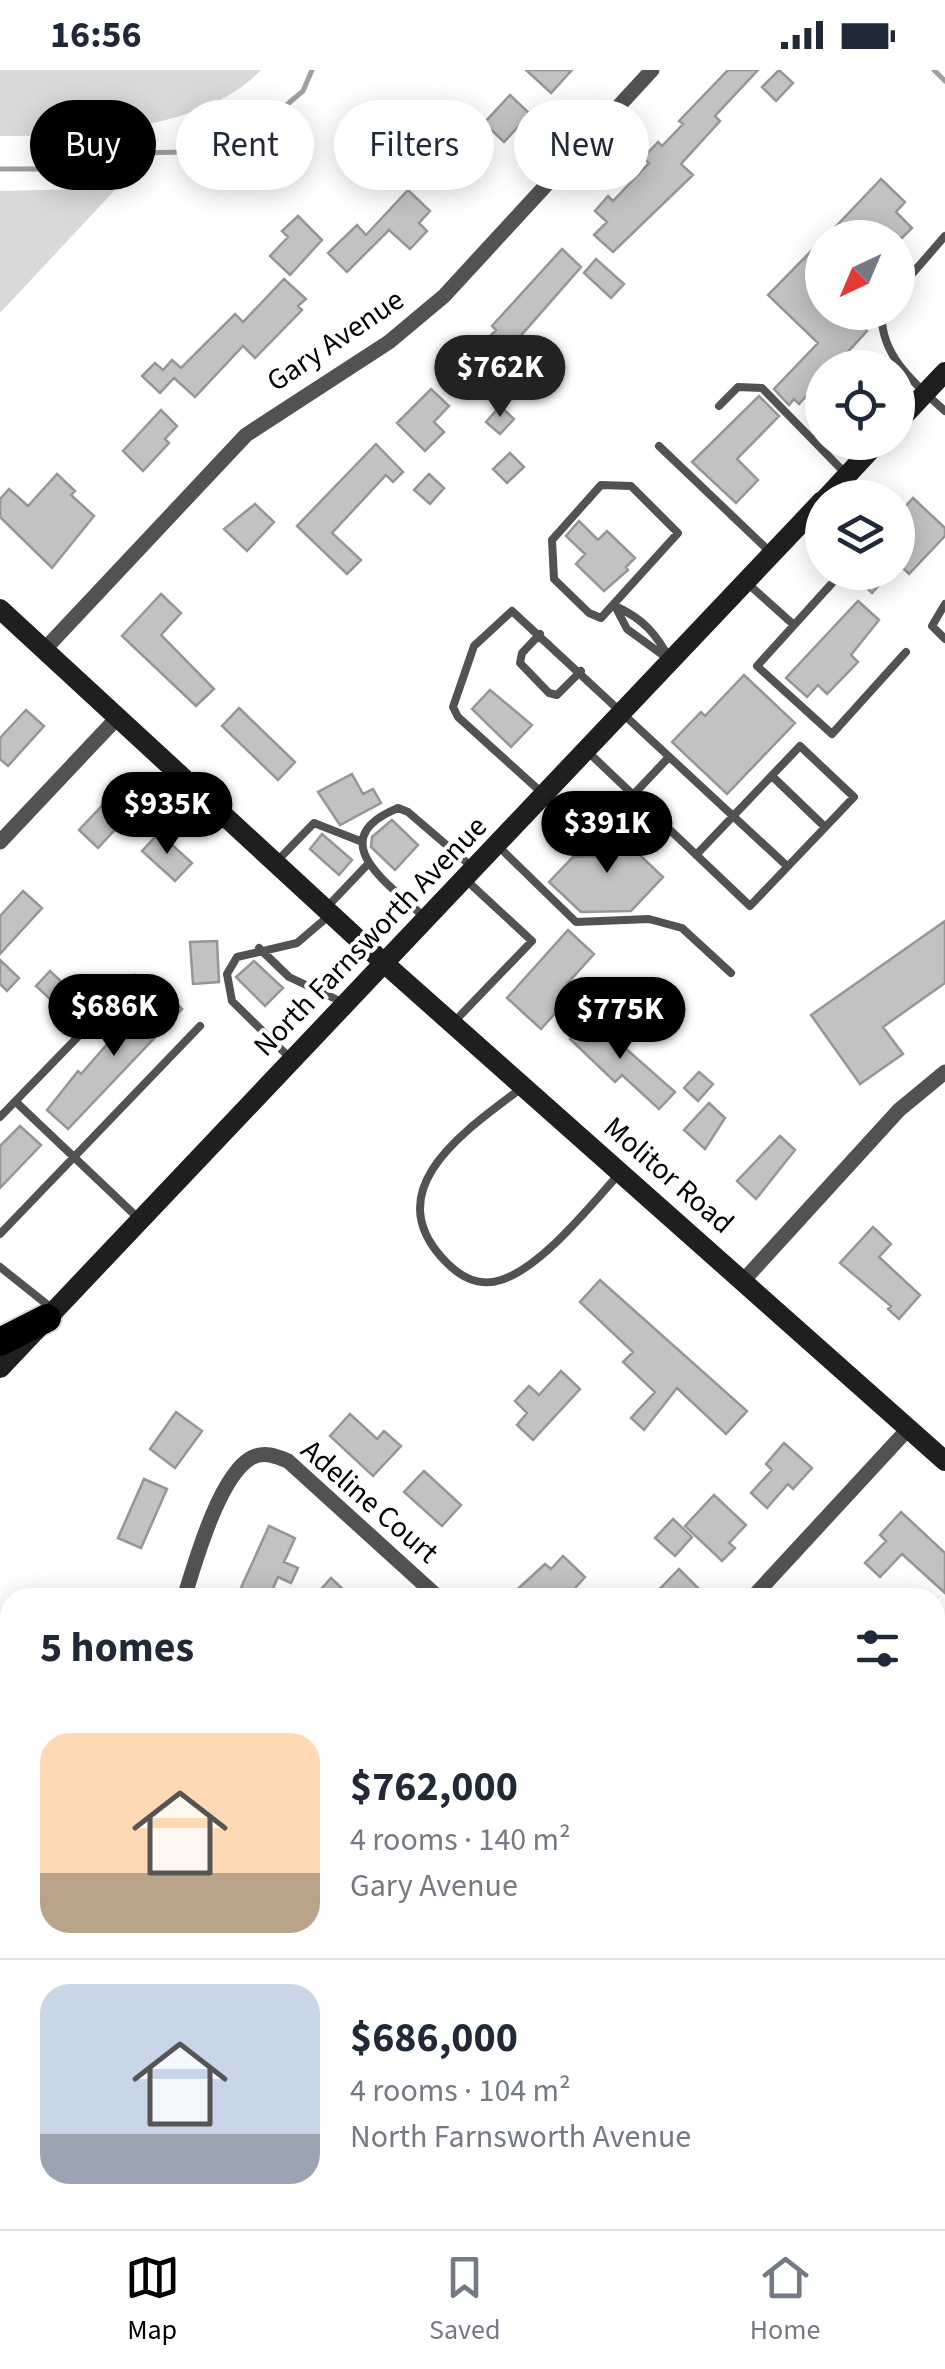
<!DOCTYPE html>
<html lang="en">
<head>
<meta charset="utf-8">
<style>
	:root { --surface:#fff; --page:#f6f6f7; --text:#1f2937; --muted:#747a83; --line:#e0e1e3; --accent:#000 }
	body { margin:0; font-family:"Source Sans 3",sans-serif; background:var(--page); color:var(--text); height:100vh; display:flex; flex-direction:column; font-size:38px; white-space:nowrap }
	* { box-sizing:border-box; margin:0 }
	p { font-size:32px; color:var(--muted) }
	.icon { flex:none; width:55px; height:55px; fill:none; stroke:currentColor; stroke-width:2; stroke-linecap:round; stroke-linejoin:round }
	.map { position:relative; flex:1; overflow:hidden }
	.side { position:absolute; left:0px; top:1518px; width:945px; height:642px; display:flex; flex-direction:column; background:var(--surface); border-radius:30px 30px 0 0; box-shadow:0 5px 25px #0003 }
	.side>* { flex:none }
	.banner { position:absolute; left:30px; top:30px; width:885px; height:90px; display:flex; gap:20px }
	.needle { width:65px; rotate:224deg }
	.buttons { position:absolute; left:805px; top:150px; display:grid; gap:20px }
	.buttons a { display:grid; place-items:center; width:110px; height:110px; border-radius:50%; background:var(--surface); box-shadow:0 5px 25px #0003; font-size:50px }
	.price { position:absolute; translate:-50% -85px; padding:0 22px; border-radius:35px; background:var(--accent); color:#fff; font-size:32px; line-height:65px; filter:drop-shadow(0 2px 5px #0008) }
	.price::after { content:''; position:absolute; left:50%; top:60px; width:30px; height:22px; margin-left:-15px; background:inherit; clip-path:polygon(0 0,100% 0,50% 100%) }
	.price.current { background:#222; color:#fff }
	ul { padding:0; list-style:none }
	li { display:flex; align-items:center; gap:30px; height:250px; padding:0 40px }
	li+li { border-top:2px solid var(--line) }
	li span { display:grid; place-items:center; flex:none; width:280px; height:200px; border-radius:30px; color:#555 }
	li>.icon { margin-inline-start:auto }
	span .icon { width:120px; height:120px; fill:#fffc; stroke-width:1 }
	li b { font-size:42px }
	h2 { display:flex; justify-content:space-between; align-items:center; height:120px; padding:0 40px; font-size:42px }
	.chip { padding:0 35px; border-radius:45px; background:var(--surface); box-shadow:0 5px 25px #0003; font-size:35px; line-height:90px }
	.chip.current { background:var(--accent); color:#fff }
	.status { display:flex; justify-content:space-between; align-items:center; height:70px; padding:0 50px; background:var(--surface); direction:ltr }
	.status svg { height:28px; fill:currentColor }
	.tab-bar { display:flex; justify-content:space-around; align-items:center; height:140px; border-top:2px solid var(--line); background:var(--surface); font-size:28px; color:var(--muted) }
	.tab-bar a { display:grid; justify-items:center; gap:5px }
	.tab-bar .current { color:var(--accent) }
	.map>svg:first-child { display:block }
	.green { fill:#d9d9d9 }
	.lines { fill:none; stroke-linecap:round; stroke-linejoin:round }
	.stream { stroke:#a0a0a0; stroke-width:5 }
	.building { fill:#c2c2c2; stroke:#969696; stroke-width:2.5 }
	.highway-casing { stroke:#dbdbdb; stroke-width:32 }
	.lane { stroke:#525252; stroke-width:8 }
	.street { stroke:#525252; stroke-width:15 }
	.secondary { stroke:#1f1f1f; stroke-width:20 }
	.highway { stroke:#000; stroke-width:28 }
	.labels { text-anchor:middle; stroke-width:8; stroke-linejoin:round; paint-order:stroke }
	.street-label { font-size:30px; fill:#000; stroke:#fff }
</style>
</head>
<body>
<div class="status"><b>16:56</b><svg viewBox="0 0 49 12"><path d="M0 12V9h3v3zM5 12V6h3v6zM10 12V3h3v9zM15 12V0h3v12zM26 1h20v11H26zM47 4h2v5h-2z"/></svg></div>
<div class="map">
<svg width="945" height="2159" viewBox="0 0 945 2159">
	<rect width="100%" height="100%" fill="#fff"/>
	<path class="green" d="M0 0H261C203 61 81 66 0 66Z
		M81 119 115 120 0 243V121Z"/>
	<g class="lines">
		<path class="stream" d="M934 0 945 11
			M0 99H80L136 83 232 81 303 21 312 0"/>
	</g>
	<path class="building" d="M526 0H572L551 23Z
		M728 0H758L715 46 720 51 681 94 693 105 613 182 594 165 607 152 595 141 608 126 613 131 649 93 643 88 658 72 662 76 683 54 679 51Z
		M779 0 793 13 776 31 762 17Z
		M510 25 530 44 504 72 484 53Z
		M417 67 439 87 424 103 402 83Z
		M458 69 482 92 465 111 440 88Z
		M881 109 905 132 896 142 912 158 902 168H825Z
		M408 120 430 141 419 153 427 161 410 179 389 160 347 202 328 183 357 155 366 165Z
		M298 146 322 170 290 205 270 186 288 167 282 161Z
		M822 170V242H848L867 261 833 298H822V309L799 334 794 329 789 335 774 319 818 273 768 225Z
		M562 179 581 197 474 319 451 298 464 286 468 289 496 260 492 256Z
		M596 189 624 214 611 228 584 203Z
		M284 209 306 229 298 236 302 240 255 288 243 276 195 327 174 308 160 323 142 306 155 293 163 300 172 290 181 298 235 244 243 252Z
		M431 319 449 336 434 352 444 362 425 381 397 353Z
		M759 326 779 346 737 389 758 410 736 433 692 392Z
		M500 336 514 349 500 364 486 352Z
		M161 340 177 356 165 369 169 373 143 401 123 381Z
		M376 374 403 402 393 412 386 405 332 463 361 490 347 504 297 456Z
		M510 383 524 397 507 413 493 399Z
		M57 404 75 421 71 425 94 446 52 498 0 447V429L9 419 28 436Z
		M429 404 444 418 430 434 414 420Z
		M913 428 945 458V466L909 504 898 493V444Z
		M255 434 274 452 247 481 224 459Z
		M579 451 598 470 607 461 635 488 626 497 628 500 604 521 576 494 585 484 566 466Z
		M850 502H891L872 523Z
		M161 524 181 543 161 565 214 619 196 636 122 566Z
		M858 531 879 550 851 585 858 592 827 624 818 615 807 627 786 608Z
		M744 605 795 653 727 724 672 672 701 642 705 646Z
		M490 620 532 655 511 677 472 639Z
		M239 638 295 692 278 710 222 656Z
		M26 640 44 656 8 696 0 689V668Z
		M352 704 363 724 373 719 381 733 340 755 318 722Z
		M115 722 134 739 98 778 79 760Z
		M392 750 418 775 395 800 371 777 372 767Z
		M605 752 663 807 631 841 581 842 549 812 573 787 602 786 587 771Z
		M159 763 192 793 175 811 142 781Z
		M322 764 352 790 339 805 310 779Z
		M23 821 42 838 0 884V846Z
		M945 851V913L883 957 903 984 860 1014 811 945Z
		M568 860 594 884 567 914 575 921 541 959 507 928Z
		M217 871 219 912 193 914 190 872Z
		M0 890 19 908 7 921 0 914Z
		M254 891 283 918 265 936 236 907Z
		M50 901 65 915 51 930 36 916Z
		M162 920 182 939 68 1059 47 1040 78 1001 81 1004 139 938 142 941Z
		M590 947 675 1022 659 1039 622 1005 615 1012 570 969Z
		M699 1002 713 1014 698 1031 684 1018Z
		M709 1033 725 1048 705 1079 684 1060Z
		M20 1056 41 1075 0 1118V1076Z
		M780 1066 795 1080 756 1129 737 1111Z
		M873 1157 891 1174 879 1187 920 1225 899 1249 888 1239 891 1236 840 1193Z
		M600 1210 747 1341 726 1364 677 1318 644 1360 631 1348 655 1322 623 1292 633 1282 580 1232Z
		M561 1301 580 1319 533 1370 517 1355 527 1343 515 1331 529 1316 539 1325Z
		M176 1342 202 1361 175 1398 150 1379Z
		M350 1344 377 1369 384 1361 401 1376 373 1406 330 1366Z
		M784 1373 812 1398 793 1419 788 1414 767 1438 751 1423 772 1400 766 1394Z
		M424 1401 461 1435 442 1456 404 1422Z
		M144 1409 167 1419 141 1478 118 1468Z
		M714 1425 746 1455 729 1473 735 1478 722 1491 685 1456Z
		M901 1442 945 1483V1523L902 1484 880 1507 865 1493 886 1471 880 1465Z
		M673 1449 692 1467 675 1486 655 1468Z
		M269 1456 295 1468 284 1492 298 1498 291 1513 278 1507 269 1528H255L240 1520Z
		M563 1486 585 1507 566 1528H508L545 1494 551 1499Z
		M679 1499 699 1519 691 1528H651Z
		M331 1508 352 1528H313Z"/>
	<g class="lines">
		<g class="highway-casing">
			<path id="highway" d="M0 1272 47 1248"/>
		</g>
		<path class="lane" d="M898 220 945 166
			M882 242C879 285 916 315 945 341
			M719 336 738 317 762 318 847 405
			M820 350 822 348
			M659 376 769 481
			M601 415 631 416 678 463 601 548 589 543 554 509 552 470Z
			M834 511 757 596 832 664 906 582
			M746 512 794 555
			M945 534 932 556 945 569
			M615 536C644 549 656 564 671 591L627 559Z
			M540 564 522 583 520 593 549 623 557 625 581 601
			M587 681C641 732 695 784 750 836L854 727 800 676 696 785
			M772 706 825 757
			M541 722 458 647 453 637 474 576 512 541 787 796
			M633 725 668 688
			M498 776 576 852 649 849 682 858 731 903
			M278 790 314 753 360 771
			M326 838 368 794
			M423 846C388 813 321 770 398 738L408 742 471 796
			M259 878 289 907 342 932
			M453 953 532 871 465 809
			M290 988 232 931 227 904 237 887 297 873 331 844
			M523 1017C466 1060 374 1120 447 1193 462 1208 479 1217 501 1210 542 1197 590 1136 619 1104
			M17 1033 137 1147
			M0 1047 135 908
			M0 1164 200 956
			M0 1197 54 1240
			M935 1801 945 1781"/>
		<path class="street" d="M44 580 246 365 389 272 444 226 652 0
			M0 772 117 648
			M743 1211 899 1040 945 1002
			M184 1528C195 1493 219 1406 251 1388 264 1381 276 1386 288 1391L439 1528
			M752 1528 909 1358"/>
		<path class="secondary" d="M898 352 945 302
			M826 428 878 372
			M0 539 384 893 945 1391
			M0 1298 822 431"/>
		<use href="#highway" class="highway"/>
	</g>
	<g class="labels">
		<g class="street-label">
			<text transform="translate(335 270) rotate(-34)" y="10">Gary Avenue</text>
			<text transform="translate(370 866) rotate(-46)" y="10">North Farnsworth Avenue</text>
			<text transform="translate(669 1105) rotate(41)" y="10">Molitor Road</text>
			<text transform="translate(370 1431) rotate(41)" y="10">Adeline Court</text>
		</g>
	</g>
</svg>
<div class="buttons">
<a><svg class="needle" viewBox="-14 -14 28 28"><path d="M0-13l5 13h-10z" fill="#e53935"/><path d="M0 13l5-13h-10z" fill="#747a83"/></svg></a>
<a><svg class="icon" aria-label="locate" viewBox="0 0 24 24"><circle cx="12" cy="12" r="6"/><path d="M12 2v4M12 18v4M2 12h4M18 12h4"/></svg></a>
<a><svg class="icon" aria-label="layers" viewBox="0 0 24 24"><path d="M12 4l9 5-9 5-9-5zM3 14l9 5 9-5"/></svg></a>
</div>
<b class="price current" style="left:500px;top:350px">$762K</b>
<b class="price" style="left:167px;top:787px">$935K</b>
<b class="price" style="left:607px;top:806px">$391K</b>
<b class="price" style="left:114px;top:989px">$686K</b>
<b class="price" style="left:620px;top:992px">$775K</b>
<div class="banner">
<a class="chip current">Buy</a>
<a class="chip">Rent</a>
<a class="chip">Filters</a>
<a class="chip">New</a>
</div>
<section class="side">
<h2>5 homes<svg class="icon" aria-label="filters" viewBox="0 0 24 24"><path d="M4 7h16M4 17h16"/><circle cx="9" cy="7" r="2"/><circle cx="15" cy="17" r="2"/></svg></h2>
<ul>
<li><span style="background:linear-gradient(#ffd9b3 70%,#b9a48a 0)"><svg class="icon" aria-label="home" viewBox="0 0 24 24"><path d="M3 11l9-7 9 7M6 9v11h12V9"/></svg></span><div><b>$762,000</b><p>4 rooms · 140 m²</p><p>Gary Avenue</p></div></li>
<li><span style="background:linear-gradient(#c9d6e8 75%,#9aa5b1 0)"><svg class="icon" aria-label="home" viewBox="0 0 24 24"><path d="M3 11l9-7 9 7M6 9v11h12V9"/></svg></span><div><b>$686,000</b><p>4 rooms · 104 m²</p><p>North Farnsworth Avenue</p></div></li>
</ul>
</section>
</div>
<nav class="tab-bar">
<a class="current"><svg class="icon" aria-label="map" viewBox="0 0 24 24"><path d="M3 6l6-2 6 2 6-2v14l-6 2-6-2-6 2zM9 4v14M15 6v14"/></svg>Map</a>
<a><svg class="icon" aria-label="saved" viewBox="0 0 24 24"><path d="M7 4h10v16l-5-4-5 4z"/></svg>Saved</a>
<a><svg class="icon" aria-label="home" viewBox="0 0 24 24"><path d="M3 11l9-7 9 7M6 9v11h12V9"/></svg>Home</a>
</nav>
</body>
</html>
